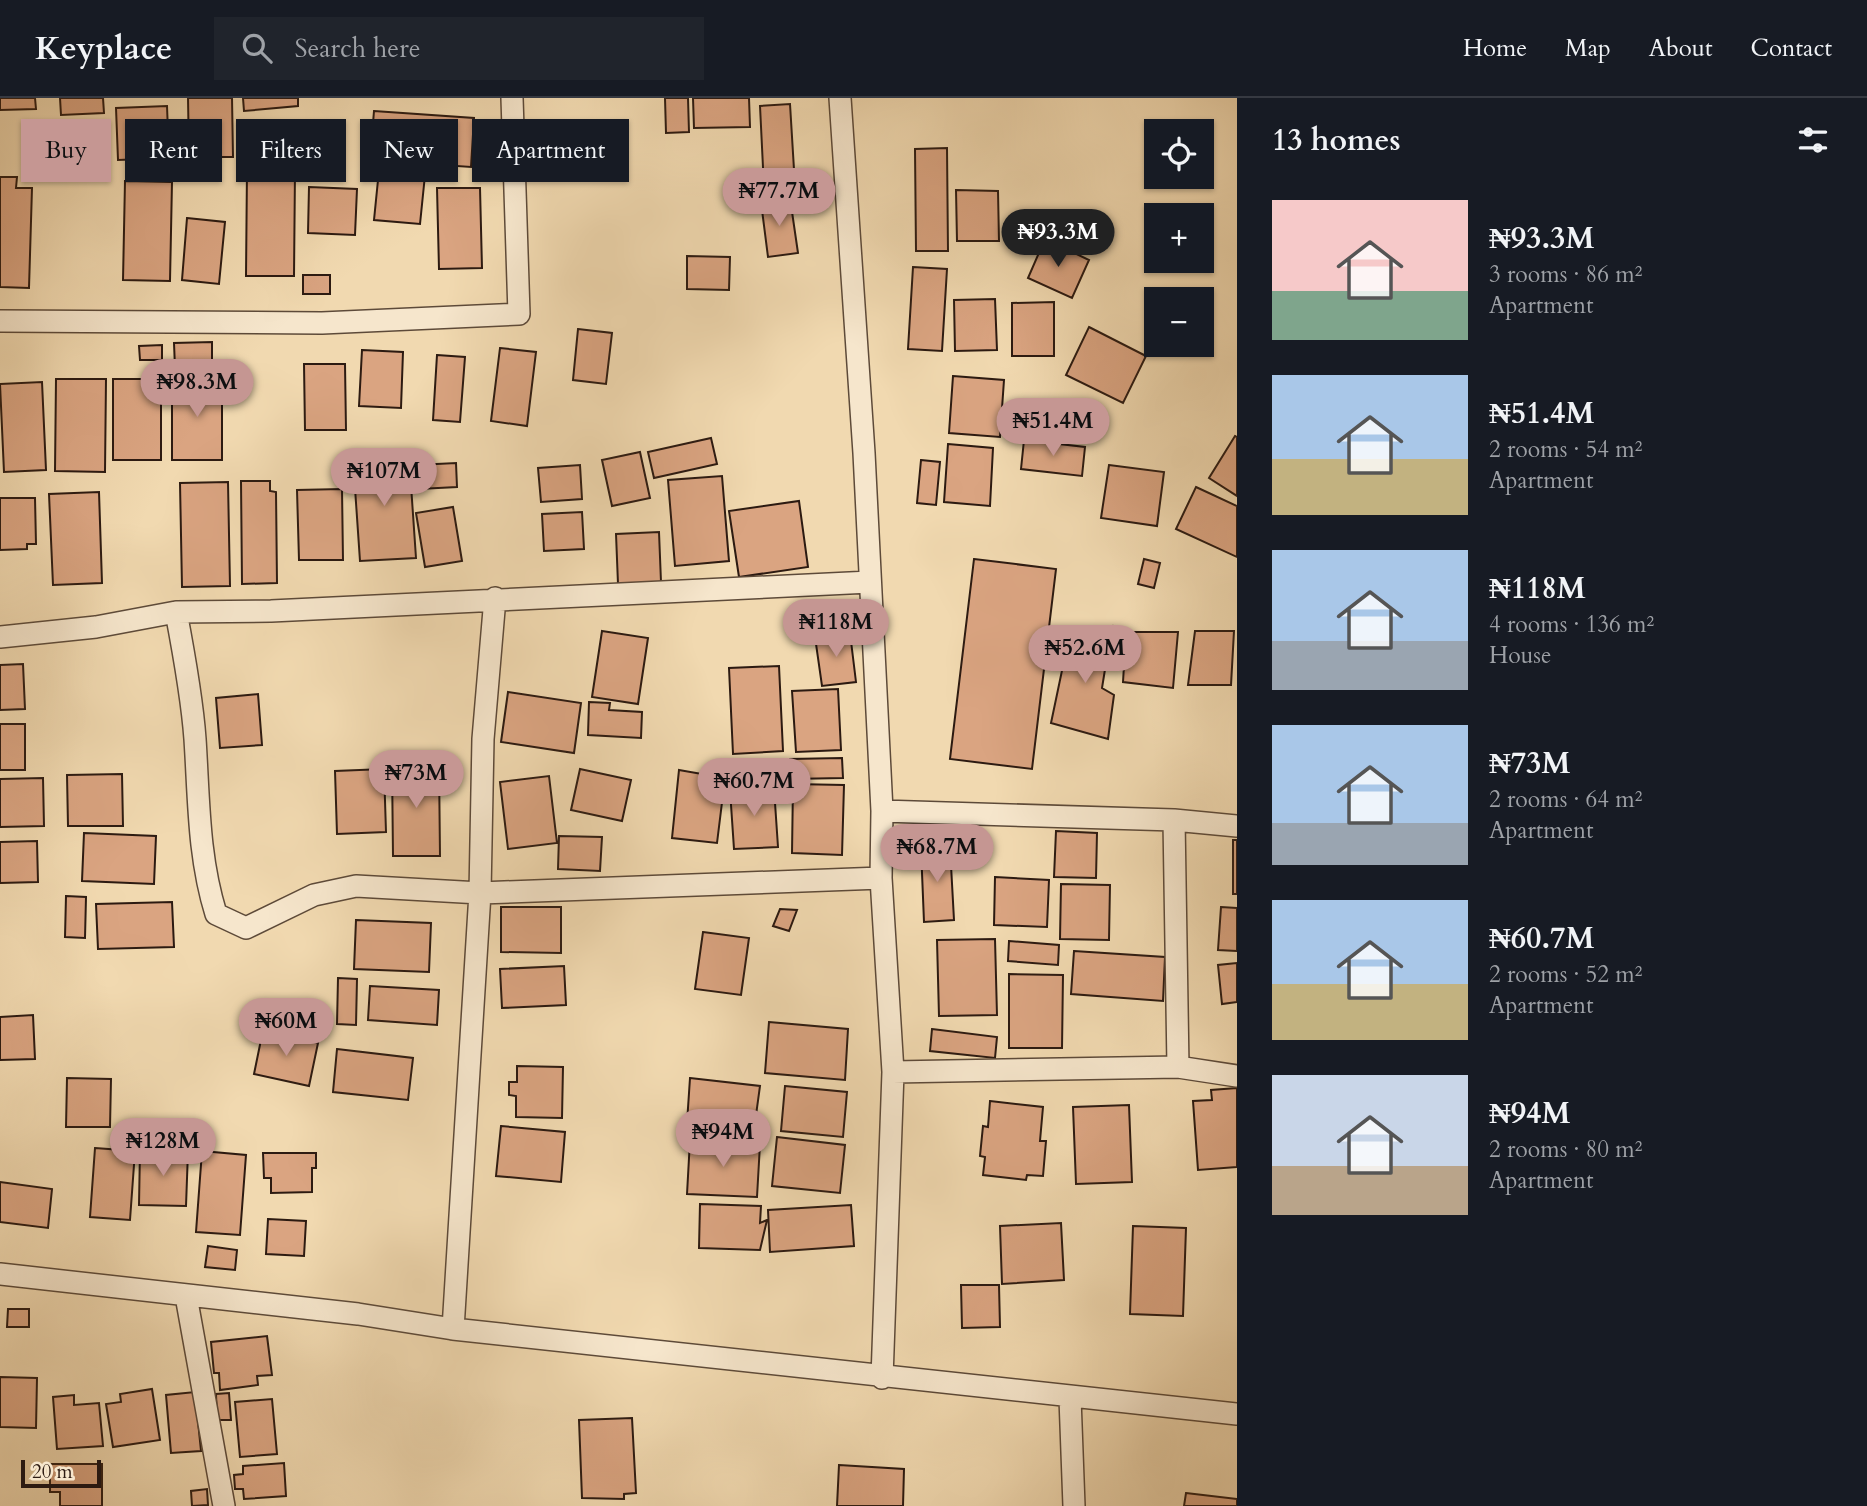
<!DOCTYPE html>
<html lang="en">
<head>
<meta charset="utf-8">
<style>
	:root { --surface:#171b24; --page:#20242c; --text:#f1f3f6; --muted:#9ea1a6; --line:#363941; --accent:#c59692 }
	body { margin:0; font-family:Cardo,serif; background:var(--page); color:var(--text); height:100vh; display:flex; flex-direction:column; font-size:26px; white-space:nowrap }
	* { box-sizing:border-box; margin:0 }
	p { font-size:23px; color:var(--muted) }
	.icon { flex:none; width:38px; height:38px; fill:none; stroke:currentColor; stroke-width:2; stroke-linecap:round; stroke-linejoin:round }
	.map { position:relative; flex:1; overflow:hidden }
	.details { display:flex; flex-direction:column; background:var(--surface); width:630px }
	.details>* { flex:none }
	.guide { position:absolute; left:21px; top:21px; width:665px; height:63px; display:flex; gap:14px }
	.controls { position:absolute; left:1144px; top:21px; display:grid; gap:14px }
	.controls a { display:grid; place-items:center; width:70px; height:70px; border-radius:0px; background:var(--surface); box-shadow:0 2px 5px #0004; font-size:35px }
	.scale { position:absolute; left:21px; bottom:18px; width:80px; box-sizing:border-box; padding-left:7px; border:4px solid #2c1a11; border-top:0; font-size:19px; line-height:24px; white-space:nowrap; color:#2c1a11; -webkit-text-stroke:5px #f6e6cc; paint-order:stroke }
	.price { position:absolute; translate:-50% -60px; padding:0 16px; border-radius:24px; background:var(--accent); color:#111; font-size:23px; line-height:46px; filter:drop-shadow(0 2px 4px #0008) }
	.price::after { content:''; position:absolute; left:50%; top:42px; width:21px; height:16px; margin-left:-10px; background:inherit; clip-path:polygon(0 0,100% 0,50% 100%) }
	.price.active { background:#222; color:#fff }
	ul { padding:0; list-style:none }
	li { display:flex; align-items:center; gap:21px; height:175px; padding:0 35px }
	li span { display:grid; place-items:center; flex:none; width:196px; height:140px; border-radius:0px; color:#555 }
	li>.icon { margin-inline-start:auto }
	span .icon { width:84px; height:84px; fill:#fffc; stroke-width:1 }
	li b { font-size:30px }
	h2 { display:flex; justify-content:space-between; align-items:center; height:84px; padding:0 35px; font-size:30px }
	.chip { padding:0 24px; border-radius:0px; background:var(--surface); box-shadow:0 2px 5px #0004; font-size:24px; line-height:63px }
	.chip.active { background:var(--accent); color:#111 }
	header { display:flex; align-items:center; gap:42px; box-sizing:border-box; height:98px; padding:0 35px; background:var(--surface); border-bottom:2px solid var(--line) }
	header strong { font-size:33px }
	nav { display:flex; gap:38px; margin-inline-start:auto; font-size:24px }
	.search { width:490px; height:63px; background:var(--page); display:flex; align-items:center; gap:18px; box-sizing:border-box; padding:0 24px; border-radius:0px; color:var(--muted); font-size:26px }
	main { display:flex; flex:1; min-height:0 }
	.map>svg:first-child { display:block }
	.building { fill:#daa481; stroke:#2c1a11; stroke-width:2 }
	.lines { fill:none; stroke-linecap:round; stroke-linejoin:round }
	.street-casing { stroke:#5d4a39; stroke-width:24 }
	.street { stroke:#f6e6cc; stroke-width:21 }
</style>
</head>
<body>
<header>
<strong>Keyplace</strong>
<div class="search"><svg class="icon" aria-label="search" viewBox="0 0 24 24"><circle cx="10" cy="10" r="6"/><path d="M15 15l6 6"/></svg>Search here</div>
<nav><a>Home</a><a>Map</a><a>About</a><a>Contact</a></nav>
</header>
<main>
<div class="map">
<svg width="1237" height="1408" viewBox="0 0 1237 1408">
	<rect width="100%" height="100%" fill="#f1d9b0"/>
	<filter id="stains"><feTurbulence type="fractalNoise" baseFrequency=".00286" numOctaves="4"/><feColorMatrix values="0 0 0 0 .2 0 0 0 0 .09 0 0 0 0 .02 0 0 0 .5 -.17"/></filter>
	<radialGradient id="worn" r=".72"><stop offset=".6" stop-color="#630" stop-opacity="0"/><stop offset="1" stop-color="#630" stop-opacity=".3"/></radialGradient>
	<path class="building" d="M0 0H35L36 11 0 12Z
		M60 0H103L104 15 61 17Z
		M188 0H232L233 59H189Z
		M243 0H298V8L244 13Z
		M665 0H688L689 34 666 35Z
		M693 0H749L750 29 694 30Z
		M790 6 795 88 764 90 760 8Z
		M167 8 169 60 118 62 116 10Z
		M374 13 474 20 471 69 370 62Z
		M947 50 948 153H916L915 51Z
		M247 71 295 72 294 178H246Z
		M379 72 425 77 420 126 374 122Z
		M0 79H17L16 90H32L29 190 0 189Z
		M125 83 172 84 170 183 123 182Z
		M309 89 357 91 355 137 308 135Z
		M437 90H480L482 170 439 171Z
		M956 92 998 93 999 143H957Z
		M790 100 798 155 768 159 761 104Z
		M187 120 225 124 219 186 182 182Z
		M1045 141 1089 162 1072 200 1028 180Z
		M687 158 730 159 729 192 687 191Z
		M913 169 947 171 942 253 908 251Z
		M303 177H330V196H303Z
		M995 201 997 252 955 253 954 202Z
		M1054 204V258H1012V205Z
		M1089 229 1146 258 1123 305 1066 277Z
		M578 231 612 235 606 286 573 282Z
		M212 244V269L175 270 174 245Z
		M162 247V262H140L139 248Z
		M500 250 536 254 527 328 491 323Z
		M362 252 403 254 401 310 359 308Z
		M437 257 465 259 460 324 433 322Z
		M304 266H345L346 332H305Z
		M953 278 1004 282 1000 339 949 335Z
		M172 280H222V362H172Z
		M56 281H106L105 374 55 373Z
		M113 281H161V362H113Z
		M42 284 46 372 4 374 0 286Z
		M1235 338 1237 339V398L1209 380Z
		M711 340 717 366 654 380 648 354Z
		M1024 342 1085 349 1082 378 1021 371Z
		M948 346 993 350 990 408 944 404Z
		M640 354 650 400 612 408 602 362Z
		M409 358 416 460 360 463 353 361Z
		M921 362 940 364 936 407 917 405Z
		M456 365 457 389 419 391 417 367Z
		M580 367 582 401 541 404 538 370Z
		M1109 367 1164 374 1157 428 1101 420Z
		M722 378 729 463 675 468 668 382Z
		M241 383H270V393L276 394 277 485 242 486Z
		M228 384 230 488 182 489 180 385Z
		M1196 389 1237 408V459L1176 431Z
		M342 391 343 462H299L297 392Z
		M99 394 102 485 53 487 49 396Z
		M0 400H35L36 446H27V451L0 452Z
		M799 403 808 469 739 479 729 413Z
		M453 409 462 463 425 469 416 415Z
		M582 414 584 451 544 453 542 416Z
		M659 434 661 484 618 486 616 436Z
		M974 461 1056 471 1032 671 950 661Z
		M1144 461 1160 465 1154 490 1138 486Z
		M1112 528 1102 590 1114 597 1108 641 1051 625 1069 539Z
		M602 533 648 540 638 606 592 599Z
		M1195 533H1234L1231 587H1188Z
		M1126 534H1178L1173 590 1123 584Z
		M850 535 856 584 822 588 815 539Z
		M23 566 25 611 0 612V567Z
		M779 568 783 653 733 656 729 570Z
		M838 591 841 652 796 654 792 593Z
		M508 594 581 605 574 655 501 644Z
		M258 596 262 647 220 650 216 600Z
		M589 604 610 605 609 612 642 614 641 640 588 637Z
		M0 626H25V672H0Z
		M842 660 843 680 790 681V661Z
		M392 666H439L440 758H393Z
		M384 671 386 734 337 736 335 673Z
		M580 671 631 682 622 723 571 712Z
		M679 672 725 680 717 745 672 740Z
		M122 676 123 728H68L67 677Z
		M549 678 557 745 508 751 500 684Z
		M43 680 44 728 0 729V681Z
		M793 686 844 687 842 757 792 755Z
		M774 690 778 749 734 751 730 692Z
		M1056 733 1097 735 1096 780 1054 779Z
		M84 735 156 738 154 786 82 783Z
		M559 738 602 739 600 773 558 771Z
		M1233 742H1237V796H1233Z
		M37 743 38 784 0 785V744Z
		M950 749 954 822 924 824 921 750Z
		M995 779 1049 782 1047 829 994 827Z
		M1061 786 1110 787 1109 842 1060 841Z
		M66 798 86 799 85 840 65 839Z
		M172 804 174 849 98 851 96 806Z
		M501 809H561V855L501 854Z
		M1221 809 1237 810V853L1218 852Z
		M780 811 797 812 789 833 773 828Z
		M356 822 431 825 429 874 354 871Z
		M703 834 749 840 741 897 695 891Z
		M995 841 997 917 939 918 937 842Z
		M1009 843 1059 847 1058 867 1008 863Z
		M1074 853 1165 859 1163 903 1071 896Z
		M1237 865V904L1222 906 1218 867Z
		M564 868 566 907 502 910 500 871Z
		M1009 876 1063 877 1062 950H1009Z
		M338 880 357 881 356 927 337 926Z
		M370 888 439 892 437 927 368 922Z
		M33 917 35 961 0 962V919Z
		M769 924 848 931 845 982 765 975Z
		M932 931 997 939 995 960 930 953Z
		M263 932 318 945 309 988 254 976Z
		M337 951 413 960 408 1002 333 994Z
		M517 968 563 969 562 1020 516 1019V998L509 997V984H517Z
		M67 980 111 981 110 1029H66Z
		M690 980 760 988 754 1032 687 1025Z
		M785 988 847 994 843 1039 781 1033Z
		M1237 990V1069L1198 1072 1193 1003 1212 1002 1211 992Z
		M990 1003 1043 1009 1040 1043H1046L1043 1078 1027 1077 1026 1082 983 1077 985 1059 980 1058 983 1028 988 1029Z
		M1129 1007 1132 1084 1076 1086 1073 1009Z
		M501 1028 565 1034 561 1084 496 1078Z
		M777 1039 845 1047 840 1095 772 1088Z
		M690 1042 760 1046 757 1099 687 1096Z
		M95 1050 135 1053 130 1122 90 1119Z
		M140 1052 188 1053 186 1108 139 1107Z
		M202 1053 246 1057 240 1137 196 1134Z
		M263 1055H316V1070H312V1094L271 1095V1080H264Z
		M0 1084 52 1091 48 1130 0 1124Z
		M700 1106 761 1108 760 1125 767 1122 760 1152 699 1150Z
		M851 1107 854 1148 770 1154 768 1112Z
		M268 1121 306 1123 304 1158 266 1156Z
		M1061 1125 1064 1182 1002 1186 1000 1128Z
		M1133 1128 1186 1130 1183 1218 1130 1216Z
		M208 1148 237 1152 235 1172 205 1169Z
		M961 1187H999L1000 1229 962 1230Z
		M8 1211H29V1229H7Z
		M267 1238 272 1277 257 1278 258 1287 220 1292 219 1275H214L211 1244Z
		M0 1279 37 1280 36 1330 0 1329Z
		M152 1291 160 1342 113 1349 106 1306 121 1304 120 1296Z
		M195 1294 201 1353 171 1355 166 1297Z
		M229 1295 231 1322H217L216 1296Z
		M74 1297V1307L99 1305 103 1348 57 1351 53 1299Z
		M272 1301 277 1356 240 1359 235 1304Z
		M632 1320 636 1395 624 1396V1401L582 1400 579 1322Z
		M284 1365 286 1398 244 1401 243 1391H235L234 1377 243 1376V1368Z
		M50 1366H102V1408H60V1394H50Z
		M839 1367 904 1371 903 1408H837Z
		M207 1391 208 1407 192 1408 191 1393Z
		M1186 1395 1237 1401V1408H1184Z"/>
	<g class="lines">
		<g class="street-casing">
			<path id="street" d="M840 0 864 355 882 713 881 780 893 974 882 1280
				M0 223 322 225 519 216 512 0
				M176 514C184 556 192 599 195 641 199 701 198 758 216 816L246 830 314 797 356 788 480 795 881 780
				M0 539 96 529 176 514 271 513 870 484
				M882 713 1174 722 1237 728
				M1174 722 1178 969
				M893 974 1178 969 1237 978
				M0 1176 358 1216 453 1231 1237 1316
				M186 1198 224 1408
				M453 1231 480 795 483 641 495 500
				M1070 1300 1074 1408"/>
		</g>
		<use href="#street" class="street"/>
	</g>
	<rect width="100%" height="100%" filter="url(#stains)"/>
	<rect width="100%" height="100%" fill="url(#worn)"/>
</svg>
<div class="controls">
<a><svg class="icon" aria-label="locate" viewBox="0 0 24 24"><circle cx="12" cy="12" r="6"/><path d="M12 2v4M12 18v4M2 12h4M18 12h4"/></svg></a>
<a>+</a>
<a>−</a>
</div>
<div class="scale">20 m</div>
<b class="price" style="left:779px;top:130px">₦77.7M</b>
<b class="price active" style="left:1058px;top:171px">₦93.3M</b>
<b class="price" style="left:197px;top:321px">₦98.3M</b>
<b class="price" style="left:1053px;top:360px">₦51.4M</b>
<b class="price" style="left:384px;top:410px">₦107M</b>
<b class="price" style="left:836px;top:561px">₦118M</b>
<b class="price" style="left:1085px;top:587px">₦52.6M</b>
<b class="price" style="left:416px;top:712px">₦73M</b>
<b class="price" style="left:754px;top:720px">₦60.7M</b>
<b class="price" style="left:937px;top:786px">₦68.7M</b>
<b class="price" style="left:286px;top:960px">₦60M</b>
<b class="price" style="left:723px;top:1071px">₦94M</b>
<b class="price" style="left:163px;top:1080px">₦128M</b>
<div class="guide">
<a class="chip active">Buy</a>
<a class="chip">Rent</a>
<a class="chip">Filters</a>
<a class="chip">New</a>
<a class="chip">Apartment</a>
</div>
</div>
<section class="details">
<h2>13 homes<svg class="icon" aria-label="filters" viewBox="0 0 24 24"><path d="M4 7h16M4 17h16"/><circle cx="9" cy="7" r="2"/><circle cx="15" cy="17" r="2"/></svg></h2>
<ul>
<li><span style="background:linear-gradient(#f6c9c9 65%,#7fa58c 0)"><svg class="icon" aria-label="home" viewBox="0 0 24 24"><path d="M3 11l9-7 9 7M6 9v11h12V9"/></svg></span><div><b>₦93.3M</b><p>3 rooms · 86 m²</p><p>Apartment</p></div></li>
<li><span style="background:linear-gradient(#a9c7e8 60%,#c2b280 0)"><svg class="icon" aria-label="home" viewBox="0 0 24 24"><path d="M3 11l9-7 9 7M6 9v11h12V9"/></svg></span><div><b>₦51.4M</b><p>2 rooms · 54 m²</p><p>Apartment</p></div></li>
<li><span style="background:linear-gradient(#a9c7e8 65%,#9aa5b1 0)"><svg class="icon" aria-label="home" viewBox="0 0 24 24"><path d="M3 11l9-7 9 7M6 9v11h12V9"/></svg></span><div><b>₦118M</b><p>4 rooms · 136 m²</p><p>House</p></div></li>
<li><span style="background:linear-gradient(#a9c7e8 70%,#9aa5b1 0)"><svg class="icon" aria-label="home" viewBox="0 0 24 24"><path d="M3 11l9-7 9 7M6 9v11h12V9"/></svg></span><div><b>₦73M</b><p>2 rooms · 64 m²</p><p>Apartment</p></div></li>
<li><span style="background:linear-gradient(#a9c7e8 60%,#c2b280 0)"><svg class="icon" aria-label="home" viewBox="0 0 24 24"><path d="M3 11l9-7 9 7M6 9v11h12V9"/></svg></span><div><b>₦60.7M</b><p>2 rooms · 52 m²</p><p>Apartment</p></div></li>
<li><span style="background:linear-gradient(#c9d6e8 65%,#b9a48a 0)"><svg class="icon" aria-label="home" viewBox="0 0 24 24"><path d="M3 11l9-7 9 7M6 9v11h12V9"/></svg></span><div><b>₦94M</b><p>2 rooms · 80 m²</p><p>Apartment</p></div></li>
</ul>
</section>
</main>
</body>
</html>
